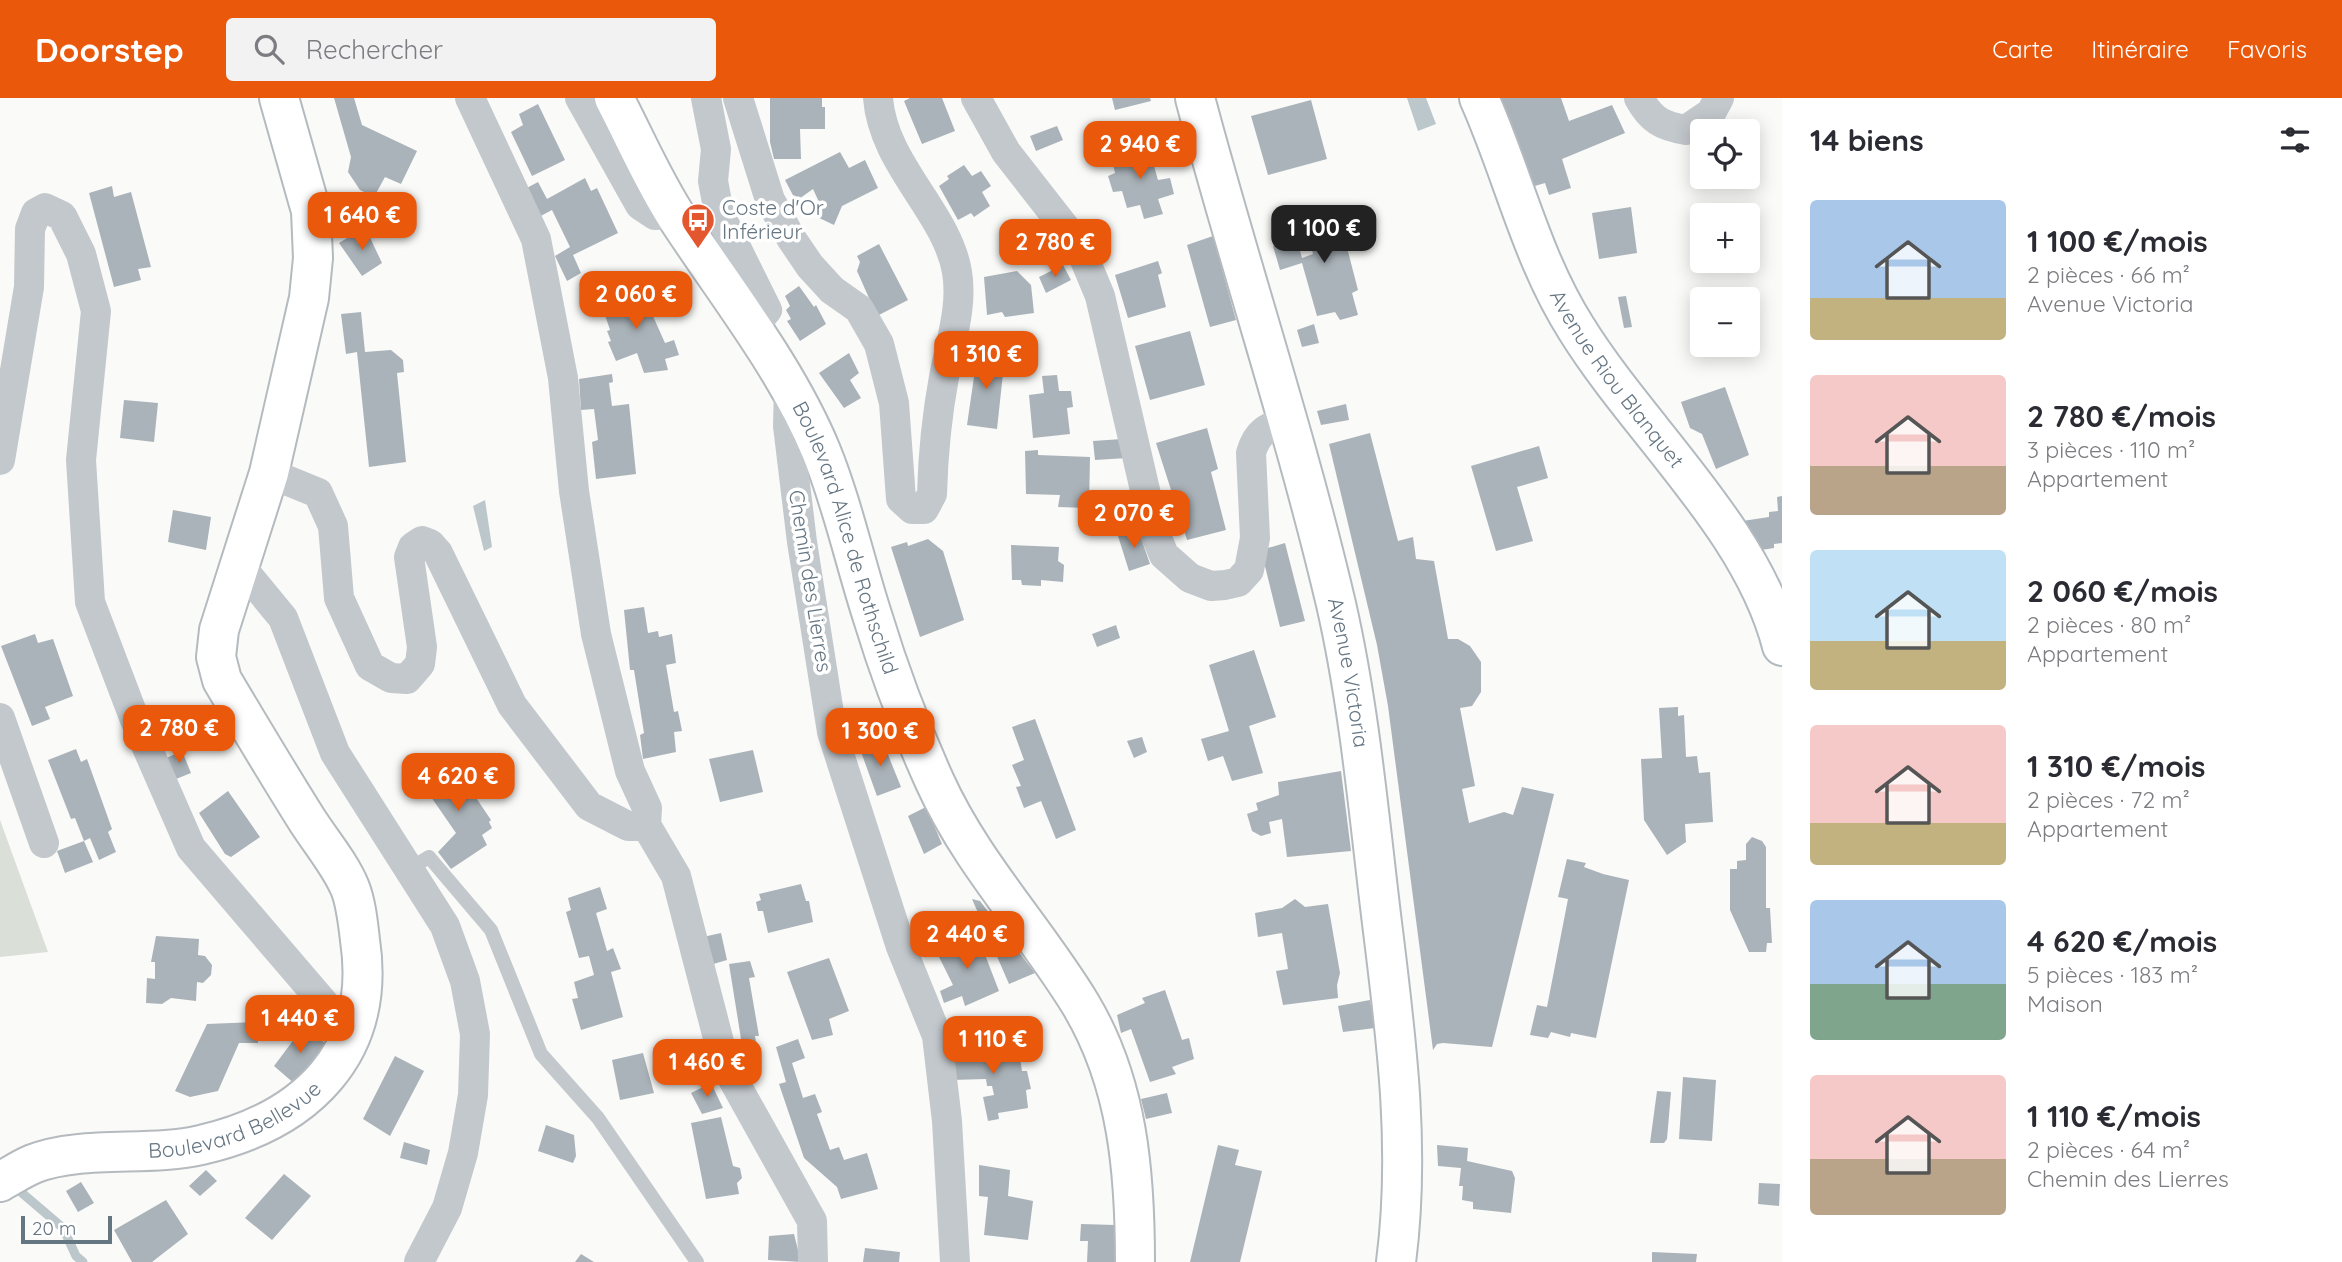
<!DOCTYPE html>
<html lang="fr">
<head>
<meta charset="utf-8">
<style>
	:root { --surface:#fff; --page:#f2f2f3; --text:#2b2b33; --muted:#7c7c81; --accent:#ea580c }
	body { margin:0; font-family:Quicksand,sans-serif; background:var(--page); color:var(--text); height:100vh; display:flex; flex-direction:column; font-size:26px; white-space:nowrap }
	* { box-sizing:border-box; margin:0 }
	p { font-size:23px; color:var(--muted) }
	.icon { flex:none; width:38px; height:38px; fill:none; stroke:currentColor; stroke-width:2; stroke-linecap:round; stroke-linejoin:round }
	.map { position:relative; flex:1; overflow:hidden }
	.drawer { display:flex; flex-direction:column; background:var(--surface); width:560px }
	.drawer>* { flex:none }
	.buttons { position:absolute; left:1690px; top:21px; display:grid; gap:14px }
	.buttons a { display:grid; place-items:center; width:70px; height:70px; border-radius:7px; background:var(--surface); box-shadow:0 4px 18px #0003; font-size:35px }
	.scale { position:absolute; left:21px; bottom:18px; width:91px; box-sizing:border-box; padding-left:7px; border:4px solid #657683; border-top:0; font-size:19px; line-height:24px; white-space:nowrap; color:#657683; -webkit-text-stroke:5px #fff; paint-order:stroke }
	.price { position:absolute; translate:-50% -60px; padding:0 16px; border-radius:14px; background:var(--accent); color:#fff; font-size:23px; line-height:46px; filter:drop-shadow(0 2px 4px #0008) }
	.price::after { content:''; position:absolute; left:50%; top:42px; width:21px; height:16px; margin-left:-10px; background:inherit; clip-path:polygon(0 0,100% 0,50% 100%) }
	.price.on { background:#222; color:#fff }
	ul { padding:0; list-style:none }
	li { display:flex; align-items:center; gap:21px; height:175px; padding:0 28px }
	li span { display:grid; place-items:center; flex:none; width:196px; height:140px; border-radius:7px; color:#555 }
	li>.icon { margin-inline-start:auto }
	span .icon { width:84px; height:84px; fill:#fffc; stroke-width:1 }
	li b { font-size:30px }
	h2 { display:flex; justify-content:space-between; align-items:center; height:84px; padding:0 28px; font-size:30px }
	header { display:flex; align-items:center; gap:42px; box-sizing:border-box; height:98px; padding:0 35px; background:var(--accent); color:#fff }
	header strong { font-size:33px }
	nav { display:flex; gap:38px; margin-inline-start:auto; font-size:24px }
	.search { width:490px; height:63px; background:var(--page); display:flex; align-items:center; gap:18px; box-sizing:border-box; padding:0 24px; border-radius:7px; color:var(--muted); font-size:26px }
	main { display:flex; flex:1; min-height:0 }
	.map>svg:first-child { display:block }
	.green { fill:#dadfd7 }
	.water { fill:#bbc7cb }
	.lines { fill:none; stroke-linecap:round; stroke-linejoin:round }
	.stream { stroke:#bbc7cb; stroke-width:9 }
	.building { fill:#aab3b9 }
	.secondary-casing { stroke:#b3babf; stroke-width:42 }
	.primary-casing { stroke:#b5babe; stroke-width:42 }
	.lane { stroke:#c3c8cc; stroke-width:14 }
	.street { stroke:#c3c8cc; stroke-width:30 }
	.secondary { stroke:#fff; stroke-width:38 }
	.primary { stroke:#fff; stroke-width:38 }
	.labels { text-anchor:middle; stroke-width:7; stroke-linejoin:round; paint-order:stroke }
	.poi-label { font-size:21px; fill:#657683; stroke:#fff; text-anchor:start }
	.street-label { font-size:21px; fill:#657683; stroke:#fff }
</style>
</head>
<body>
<header>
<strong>Doorstep</strong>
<div class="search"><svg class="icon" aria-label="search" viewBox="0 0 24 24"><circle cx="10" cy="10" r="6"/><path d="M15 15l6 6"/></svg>Rechercher</div>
<nav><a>Carte</a><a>Itinéraire</a><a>Favoris</a></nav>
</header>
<main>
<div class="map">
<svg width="1782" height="1164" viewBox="0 0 1782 1164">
	<rect width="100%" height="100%" fill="#fafaf8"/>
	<path class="green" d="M0 722 48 854 0 859Z"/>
	<path class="water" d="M1407 0H1426L1436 26 1418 33Z
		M485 402 492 449 484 453 473 408Z"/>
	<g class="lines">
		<path class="stream" d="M22 1095 63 1130 76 1158 83 1164"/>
	</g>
	<path class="building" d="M334 0H354L362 27 417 53 401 86 385 79 374 99 360 92 348 74 351 59Z
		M770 0H822V9H825V31H800L801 61H774L770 44Z
		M910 0H942L955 33 922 46 904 3Z
		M1112 0H1150L1151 3 1115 12Z
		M1493 0H1561L1569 23 1612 7 1625 35 1562 61 1571 90 1549 97 1545 85 1528 90Z
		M1311 2 1327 61 1268 77 1251 18Z
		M538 6 565 62 532 78 511 34 523 27 519 16Z
		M1057 28 1063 42 1036 53 1030 38Z
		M1148 47 1158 82 1170 80 1174 96 1158 101 1163 116 1144 121 1140 107 1127 110 1122 93 1113 94 1108 78 1115 75 1111 58Z
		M840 54 849 70 865 62 878 90 842 108 834 127 815 118 813 114 819 104 813 91 796 103 785 82Z
		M964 67 972 78 981 73 991 88 982 94 990 108 974 119 971 115 958 122 939 88 949 81 947 78Z
		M585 80 591 93 597 90 618 135 573 157 581 175 567 183 555 158 570 149 552 112 535 121 521 93 538 84 547 101Z
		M112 88 114 99 131 94 151 169 138 171 141 182 114 189 89 95Z
		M1631 109 1637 155 1599 161 1592 115Z
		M1330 111 1332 117 1338 115 1358 192 1352 195 1358 217 1340 222 1335 214 1317 218 1302 165 1280 172 1273 148 1297 142 1302 160 1313 156 1303 117Z
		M365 129 382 165 362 178 339 145Z
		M1213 138 1236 222 1210 229 1187 147Z
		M879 146 908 202 877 218 857 173 860 164 857 158Z
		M1158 163 1162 175 1158 177 1166 209 1128 220 1115 177Z
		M1063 167 1071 182 1046 195 1039 179Z
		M1017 173 1031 187 1034 215 1005 219 1002 214 987 217 984 179Z
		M799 188 814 209 816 207 826 226 800 243 787 223 791 221 786 212 790 208 785 198Z
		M640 189 665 245 674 242 679 257 665 261 668 272 644 275 637 255 616 263 608 244 611 243 607 233 610 232 600 202Z
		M1626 198 1632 229 1624 230 1618 199Z
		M361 214 365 254 391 252 403 262 404 274 397 275 406 364 369 369 357 254 346 256 341 216Z
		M1314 226 1319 245 1302 249 1297 232Z
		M1190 233 1205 287 1150 302 1135 248Z
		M849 255 859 275 850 282 861 300 844 310 819 275Z
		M974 256 1005 257 997 331 967 327 975 272 972 271Z
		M612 276 613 284 609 285 612 308 629 306 636 376 596 381 592 344 598 342 594 311 581 312 579 281Z
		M1057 277 1059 293H1071L1073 309 1067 310 1070 336 1033 340 1029 297 1044 295 1042 278Z
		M1725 289 1749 357 1716 371 1702 336 1690 330 1681 304Z
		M124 302 158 305 154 344 120 340Z
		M1346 306 1349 322 1321 327 1317 313Z
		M1207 330 1218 371 1211 374 1226 432 1187 442 1156 345Z
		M1370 335 1398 443 1413 439 1416 461 1434 463 1448 541H1458L1470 548 1481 564V594L1472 608 1460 610 1475 688 1462 691 1469 725 1504 714 1513 717 1522 689 1554 696 1492 949 1443 945 1437 946 1433 952 1388 608 1377 547 1329 346Z
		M1122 341 1127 360 1095 362 1093 343Z
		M1539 348 1548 380 1517 389 1533 443 1496 453 1471 368Z
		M1038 352V357L1090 359 1089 410 1058 409 1060 397 1026 396 1025 353Z
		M1782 398V445L1774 446V450L1755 453 1736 424 1769 419V414L1778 413 1777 399Z
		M173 412 211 419 206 452 168 444Z
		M1138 431 1150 466 1129 473 1118 438Z
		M928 441 943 453 964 522 920 539 891 449 907 444 908 448Z
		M1285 445 1305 523 1280 529 1261 452Z
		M1011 447 1059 449 1058 463 1064 467 1063 484 1041 482V488L1022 487 1021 482H1012Z
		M644 509 648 535 658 533 659 539 672 536 676 565 666 567 674 614 678 613 682 633 674 634 676 654 643 661 640 637 644 635 634 572H630L624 512Z
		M1116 527 1120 540 1097 549 1092 536Z
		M35 536 38 545 53 541 73 598 45 609 50 621 32 628 1 548Z
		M1254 552 1276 619 1249 628 1263 675 1232 683 1223 658 1208 663 1201 641 1229 633 1209 567Z
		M1678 609V618L1684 617 1686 659 1697 658 1699 675 1710 674 1713 724 1685 726 1686 744 1667 757 1644 722 1641 661 1662 660 1659 610Z
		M1035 621 1076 732 1056 741 1041 703 1024 710 1016 689 1021 688 1012 667 1024 662 1012 629Z
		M1142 639 1147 654 1134 660 1127 643Z
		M882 642 901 689 877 698 860 651Z
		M76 651 81 664 87 661 112 731 108 734 116 754 99 762 90 740 84 743 93 764 65 775 57 753 84 743 75 720 71 721 48 662Z
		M753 652 763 694 720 704 709 661Z
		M182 653 191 675 176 681 166 660Z
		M444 660 448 666 452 664 491 722 489 724 492 730 482 737 487 747 451 771 438 754 456 735 422 686 433 679 430 671Z
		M1341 673 1351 753 1287 759 1282 721 1269 724 1271 735 1261 738 1252 733 1247 716 1258 712 1256 705 1279 697 1278 684Z
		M228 693 260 739 231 759 225 756 199 715Z
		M926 709 942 746 924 756 908 718Z
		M1752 739 1762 743 1766 749V810H1770L1772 845H1767L1766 854H1749L1730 812V771H1737V763L1746 762V746Z
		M1567 761 1586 765 1584 769 1603 776 1629 782 1596 940 1571 935 1570 939 1551 934 1548 940 1530 937 1537 907 1547 909 1568 801 1558 799Z
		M801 786 806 803H809L813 824 768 835 763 813H758L756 804 761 802 759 796Z
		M600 789 607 811 596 815 607 853 613 850 621 871 611 874 623 919 581 932 572 901 578 900 574 884 594 877 589 858 579 860 566 814 571 812 568 800Z
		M972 801 980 803 1035 875 1009 886Z
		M1295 801 1305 809 1328 806 1340 875 1337 887 1338 900 1283 907 1276 873 1288 871 1282 835 1258 839 1255 815 1282 810Z
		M721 835 727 862 710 867 703 839Z
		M977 836 999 893 965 908 962 898 944 905 940 893 953 887 935 851 955 843 957 846Z
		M156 838 199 841 198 857 205 858 212 867 211 877 203 885 197 884 196 903 171 900 162 906 146 905 147 880 155 881V864H151Z
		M829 860 849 913 829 921 833 937 812 942 787 874Z
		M750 863 755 879 749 880 759 938H755L759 962 735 968 725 943 741 941 729 866Z
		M1165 892 1182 942 1189 940 1194 961 1172 969 1176 976 1150 984 1131 931 1121 935 1117 917 1145 905 1142 900Z
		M1370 902 1375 930 1343 934 1338 908Z
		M259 924 258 945H239L218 993 190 999 175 993 207 926Z
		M304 928 326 946 296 987 274 968Z
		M798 941 805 960 792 965 803 1000 815 996 822 1014 817 1016 830 1052 839 1049 844 1062 867 1055 878 1091 841 1101 837 1089 804 1060 779 986 786 984 776 949Z
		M1010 945 1013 954 1019 953 1022 973H1027L1031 991 1026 992 1028 1010 998 1015 999 1021 988 1023 983 999 994 997 992 988H987L986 981 951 982 947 950H980Z
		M643 955 654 995 620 1002 612 962Z
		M395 958 424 973 390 1038 363 1021Z
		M1683 979 1716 982 1712 1043 1679 1041Z
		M711 985 723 1010 702 1016 691 995Z
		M1657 993 1671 994 1667 1041 1664 1045H1650Z
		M1167 995 1172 1015 1146 1021 1141 1001Z
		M721 1019 733 1068 740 1070 742 1080 737 1085 739 1096 706 1101 691 1025Z
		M546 1027 574 1037 576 1058 573 1065 538 1053Z
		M404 1044 430 1052 427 1067 400 1060Z
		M1218 1047 1239 1052 1235 1067 1262 1073 1240 1164H1190Z
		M1437 1047 1468 1050 1467 1063 1512 1073 1515 1080 1511 1115 1473 1111V1104L1462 1102 1463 1088H1459L1461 1070 1438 1068Z
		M979 1067 1010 1072 1008 1098 1033 1103 1028 1142 984 1137 988 1099 979 1098Z
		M206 1072 217 1083 200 1098 189 1088Z
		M284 1076 311 1098 272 1142 245 1120Z
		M81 1084 94 1105 78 1114 66 1093Z
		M1759 1085 1780 1086 1779 1108 1758 1106Z
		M166 1102 188 1136 152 1164H132L114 1132Z
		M1081 1126 1115 1127 1114 1164H1087L1088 1143H1080Z
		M794 1136 801 1164 768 1162 769 1138Z
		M865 1150 900 1154 899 1164H863Z
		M1652 1154 1697 1156 1696 1164H1652Z
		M581 1156 594 1164H575Z"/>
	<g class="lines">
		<g class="secondary-casing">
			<g id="secondary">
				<path id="s1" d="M1479 0C1513 76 1531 159 1576 230 1639 332 1752 430 1782 548"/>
			</g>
		</g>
		<g class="primary-casing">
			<g id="primary">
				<path id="s2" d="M614 0C635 40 653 83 678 121 727 196 786 269 821 353 843 407 855 465 873 520 890 576 911 631 935 684 972 766 1035 831 1081 907 1128 986 1135 1075 1135 1164"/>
				<path id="s3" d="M1195 0C1240 169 1296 336 1336 506 1360 611 1369 719 1382 825 1396 938 1411 1050 1396 1164"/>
				<path id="s4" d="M0 1084C11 1078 21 1071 33 1066 80 1047 151 1059 201 1047 306 1023 377 955 360 842 358 825 356 805 350 790 340 766 321 744 307 722 278 676 250 629 222 582L216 559 219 532 269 375 309 200 313 160 311 113 279 0"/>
			</g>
		</g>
		<path class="lane" d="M409 771 429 759 491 832 541 956 598 1020 697 1164"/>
		<path class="street" d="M580 0 640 107 655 117 675 116
			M706 0 716 51 713 83 719 115 767 212 751 231
			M738 0 770 102 791 140 810 168 832 192 859 211 879 246 894 305 901 401 912 411H924L932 396C933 358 937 317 944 279 950 245 963 209 957 174 947 114 883 67 878 0
			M976 0 1006 54 1070 136 1085 162 1100 198 1155 435 1164 457 1190 480 1211 488 1225 487 1238 484 1249 472 1255 440 1251 355C1257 334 1267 329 1287 323
			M1639 0C1651 22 1662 28 1686 32L1711 15 1719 0
			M789 288 788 328 802 444 832 634 901 849 937 938 947 1023 955 1164
			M0 362 29 189 30 131 36 115 45 110 62 118 81 156 96 213 81 362 90 504 135 622 191 750 352 938
			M269 375 318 395 333 428 339 500 370 568 391 580 407 581 420 566 422 549 409 459 413 449 422 443 430 446 438 455 512 607 589 708 628 728 646 727 647 710 630 673 596 536 574 393 563 280 536 141 470 0
			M241 469 283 520 335 655 445 828 465 883 475 936 473 997 463 1055 447 1110 419 1164
			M0 620 44 745
			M646 727 676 778 725 967 812 1123 813 1164"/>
		<use href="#secondary" class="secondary"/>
		<use href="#primary" class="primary"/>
	</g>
	<defs>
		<g id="bus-pin" transform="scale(1.75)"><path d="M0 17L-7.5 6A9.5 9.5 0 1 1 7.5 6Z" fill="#e4572e" stroke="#fff"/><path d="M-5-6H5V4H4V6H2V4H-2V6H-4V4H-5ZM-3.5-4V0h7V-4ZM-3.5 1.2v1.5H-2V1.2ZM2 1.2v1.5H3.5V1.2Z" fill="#fff"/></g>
	</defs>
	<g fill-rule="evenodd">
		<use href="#bus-pin" x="698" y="122"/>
	</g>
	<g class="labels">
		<g class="poi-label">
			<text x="722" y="117">Coste d'Or<tspan x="722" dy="24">Inférieur</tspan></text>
		</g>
		<g class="street-label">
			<text dy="7" stroke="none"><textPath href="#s1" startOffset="315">Avenue Riou Blanquet</textPath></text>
			<text dy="7" stroke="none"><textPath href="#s2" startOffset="500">Boulevard Alice de Rothschild</textPath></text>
			<text transform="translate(810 483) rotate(81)" y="7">Chemin des Lierres</text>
			<text dy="7" stroke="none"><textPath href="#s3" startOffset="595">Avenue Victoria</textPath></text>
			<text dy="7" stroke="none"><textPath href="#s4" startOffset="247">Boulevard Bellevue</textPath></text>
		</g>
	</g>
</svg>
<div class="buttons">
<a><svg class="icon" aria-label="locate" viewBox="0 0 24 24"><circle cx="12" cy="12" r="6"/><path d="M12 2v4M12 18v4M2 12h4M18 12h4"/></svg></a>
<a>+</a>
<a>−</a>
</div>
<div class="scale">20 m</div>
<b class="price" style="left:1140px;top:83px">2 940 €</b>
<b class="price" style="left:362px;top:154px">1 640 €</b>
<b class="price on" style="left:1324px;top:167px">1 100 €</b>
<b class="price" style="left:1055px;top:181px">2 780 €</b>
<b class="price" style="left:636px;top:233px">2 060 €</b>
<b class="price" style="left:986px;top:293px">1 310 €</b>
<b class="price" style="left:1134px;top:452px">2 070 €</b>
<b class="price" style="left:179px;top:667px">2 780 €</b>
<b class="price" style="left:880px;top:670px">1 300 €</b>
<b class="price" style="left:458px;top:715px">4 620 €</b>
<b class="price" style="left:967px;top:873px">2 440 €</b>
<b class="price" style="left:300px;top:957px">1 440 €</b>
<b class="price" style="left:993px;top:978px">1 110 €</b>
<b class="price" style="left:707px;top:1001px">1 460 €</b>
</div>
<section class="drawer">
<h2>14 biens<svg class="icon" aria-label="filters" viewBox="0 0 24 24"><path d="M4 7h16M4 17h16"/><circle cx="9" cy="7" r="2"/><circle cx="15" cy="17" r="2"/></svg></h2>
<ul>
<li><span style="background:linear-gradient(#a9c7e8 70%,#c2b280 0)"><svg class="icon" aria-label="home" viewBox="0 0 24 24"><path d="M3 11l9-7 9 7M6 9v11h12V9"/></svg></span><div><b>1 100 €/mois</b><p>2 pièces · 66 m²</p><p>Avenue Victoria</p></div></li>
<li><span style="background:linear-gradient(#f6c9c9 65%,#b9a48a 0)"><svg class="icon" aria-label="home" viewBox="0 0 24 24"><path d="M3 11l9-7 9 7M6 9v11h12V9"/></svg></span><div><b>2 780 €/mois</b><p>3 pièces · 110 m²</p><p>Appartement</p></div></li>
<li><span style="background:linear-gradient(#bfe0f5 65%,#c2b280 0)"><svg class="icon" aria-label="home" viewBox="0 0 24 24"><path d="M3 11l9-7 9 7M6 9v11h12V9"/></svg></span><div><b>2 060 €/mois</b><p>2 pièces · 80 m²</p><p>Appartement</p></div></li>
<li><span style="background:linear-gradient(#f6c9c9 70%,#c2b280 0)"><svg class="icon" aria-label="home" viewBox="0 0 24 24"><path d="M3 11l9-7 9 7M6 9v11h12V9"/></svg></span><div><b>1 310 €/mois</b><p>2 pièces · 72 m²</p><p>Appartement</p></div></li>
<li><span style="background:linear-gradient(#a9c7e8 60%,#7fa58c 0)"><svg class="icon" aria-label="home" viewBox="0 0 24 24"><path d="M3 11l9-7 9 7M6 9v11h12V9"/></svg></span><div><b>4 620 €/mois</b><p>5 pièces · 183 m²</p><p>Maison</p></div></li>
<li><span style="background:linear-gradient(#f6c9c9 60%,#b9a48a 0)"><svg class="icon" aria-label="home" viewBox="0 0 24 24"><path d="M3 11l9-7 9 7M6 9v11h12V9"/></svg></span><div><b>1 110 €/mois</b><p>2 pièces · 64 m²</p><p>Chemin des Lierres</p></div></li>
</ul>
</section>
</main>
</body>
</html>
